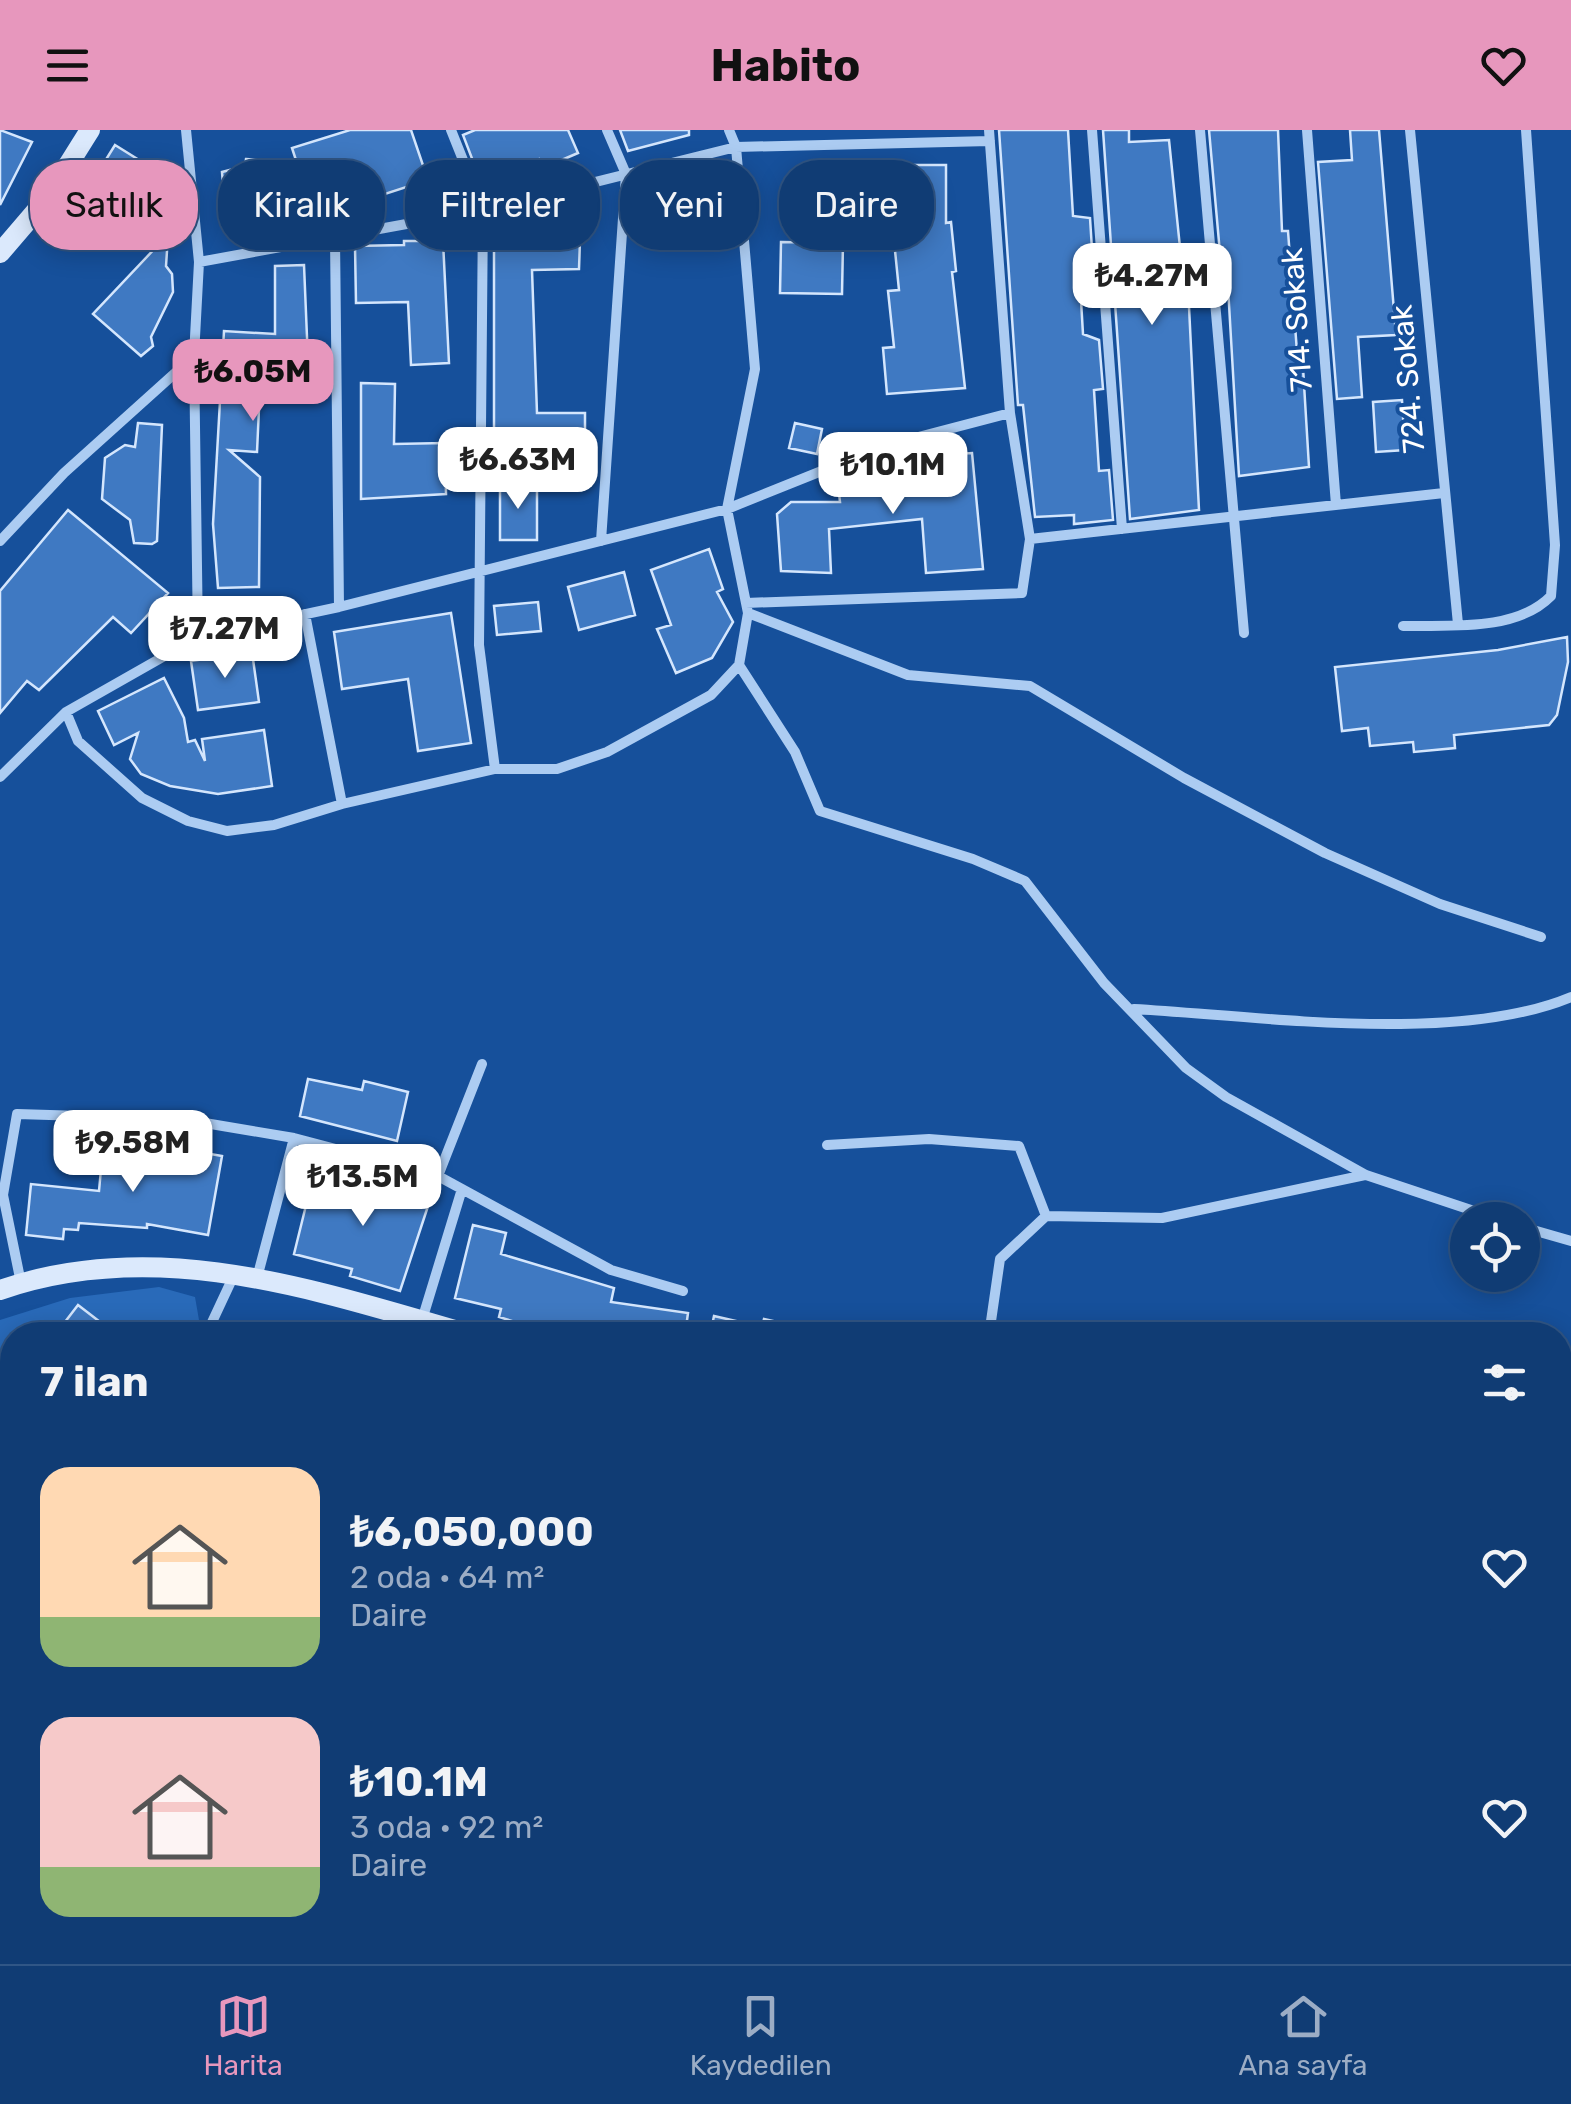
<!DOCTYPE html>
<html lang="tr">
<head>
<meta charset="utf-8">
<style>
	:root { --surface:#103c74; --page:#194379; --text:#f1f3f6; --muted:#9cadc5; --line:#305686; --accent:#e797bd }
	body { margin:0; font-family:Rubik,sans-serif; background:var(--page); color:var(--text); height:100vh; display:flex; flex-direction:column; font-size:38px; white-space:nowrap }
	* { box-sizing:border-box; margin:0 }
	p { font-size:32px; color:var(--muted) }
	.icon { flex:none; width:55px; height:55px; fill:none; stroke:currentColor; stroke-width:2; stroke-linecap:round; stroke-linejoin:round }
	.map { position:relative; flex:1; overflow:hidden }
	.panel { position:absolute; left:0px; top:1192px; width:1572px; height:642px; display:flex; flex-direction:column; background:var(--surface); border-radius:40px 40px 0 0; box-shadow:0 5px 25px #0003,0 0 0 2px var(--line) }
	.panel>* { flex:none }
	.hud { position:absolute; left:30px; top:30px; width:1000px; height:90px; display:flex; gap:20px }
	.buttons { position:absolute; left:1450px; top:1072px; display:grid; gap:20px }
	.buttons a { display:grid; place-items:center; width:90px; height:90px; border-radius:50%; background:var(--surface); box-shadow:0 5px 25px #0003,0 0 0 2px var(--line); font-size:50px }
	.price { position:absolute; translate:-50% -85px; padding:0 22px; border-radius:20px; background:#fff; color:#222; font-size:32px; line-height:65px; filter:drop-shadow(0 2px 5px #0008) }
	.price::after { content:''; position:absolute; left:50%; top:60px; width:30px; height:22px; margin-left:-15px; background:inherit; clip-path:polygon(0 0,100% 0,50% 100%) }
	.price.active { background:var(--accent); color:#111 }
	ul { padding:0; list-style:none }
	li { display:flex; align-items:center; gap:30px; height:250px; padding:0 40px }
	li span { display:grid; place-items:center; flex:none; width:280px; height:200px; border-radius:30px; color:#555 }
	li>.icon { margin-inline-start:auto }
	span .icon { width:120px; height:120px; fill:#fffc; stroke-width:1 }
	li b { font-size:42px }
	h2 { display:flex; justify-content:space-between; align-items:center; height:120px; padding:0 40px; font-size:42px }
	.chip { padding:0 35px; border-radius:40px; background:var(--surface); box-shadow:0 5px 25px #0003,0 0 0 2px var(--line); font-size:35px; line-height:90px }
	.chip.active { background:var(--accent); color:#111 }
	header { display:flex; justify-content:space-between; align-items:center; height:130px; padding:0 40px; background:var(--accent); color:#111; font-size:45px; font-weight:700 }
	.tabs { display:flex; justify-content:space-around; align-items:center; height:140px; border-top:2px solid var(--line); background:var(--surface); font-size:28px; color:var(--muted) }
	.tabs a { display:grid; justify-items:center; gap:5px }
	.tabs .active { color:var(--accent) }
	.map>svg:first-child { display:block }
	.green { fill:#296ab9 }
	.building { fill:#3f79c2; stroke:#d4e6fd; stroke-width:2.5 }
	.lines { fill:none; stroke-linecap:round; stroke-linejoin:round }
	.street { stroke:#acccf2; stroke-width:10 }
	.secondary { stroke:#dbe9fc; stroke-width:20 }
	.labels { text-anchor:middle; stroke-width:8; stroke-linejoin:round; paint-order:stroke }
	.street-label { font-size:30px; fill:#fff; stroke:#16509b }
</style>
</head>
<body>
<header><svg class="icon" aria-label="menu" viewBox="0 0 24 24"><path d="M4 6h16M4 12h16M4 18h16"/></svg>Habito<svg class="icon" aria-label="heart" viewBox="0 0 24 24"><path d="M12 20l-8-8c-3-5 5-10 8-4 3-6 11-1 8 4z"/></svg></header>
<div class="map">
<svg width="1571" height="1834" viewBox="0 0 1571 1834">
	<rect width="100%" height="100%" fill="#16509b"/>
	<path class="green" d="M159 1157 195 1167 199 1190 192 1205H12V1455L0 1471V1190L70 1168Z
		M1571 1342V1834H1060L1107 1822H1560V1346Z"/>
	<path class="building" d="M0 0 32 12 0 75Z
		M350 0H411L428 50 382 65 380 57 312 79 292 18Z
		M475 0H568L578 23 543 38 539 29 481 52 463 5Z
		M620 0H689V5L628 21Z
		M999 0H1068L1073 86 1090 88 1093 135 1079 136 1083 204 1099 210 1103 259 1094 260 1099 341 1109 340 1113 390 1074 394V385L1035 387 1023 275H1018Z
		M1103 0H1129V12L1169 10 1182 137 1187 136 1199 380 1130 389Z
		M1209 0H1278L1282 101H1288L1297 222 1302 221 1309 337 1239 346 1228 157H1223Z
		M1350 0H1379L1396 205 1358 207 1362 267 1337 269 1318 32 1352 30Z
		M115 15 163 45 127 103 79 73Z
		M246 29 270 31 276 91 226 93 222 42 245 36Z
		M874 35H946V93L951 92 956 141 952 142 965 258 887 264 883 218 894 217 888 161 899 160 891 81H875Z
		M547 81 581 82 579 139 532 140 537 283H585V333H552V323L494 324V89L547 93Z
		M404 111H443L449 233 411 235 408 172 356 173 355 116 404 115Z
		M781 112 843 113 842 164 780 163Z
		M160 113 167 121 166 136 172 144 173 162 151 207 153 216 141 226 93 184Z
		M304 135 309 255 260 257 257 322 229 320 260 347 259 457 218 458 213 394 224 201 275 204V136Z
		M361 253 395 254 394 314 445 313 446 364 361 369Z
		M1402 270 1405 320 1376 322 1373 272Z
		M138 293 162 295 157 411 152 414 134 413 130 390 102 369 105 328 125 315 135 317Z
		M795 293 822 299 817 324 789 318Z
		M972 323 983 439 926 443 922 389 829 399 831 443 781 441 777 384 791 372H840L838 354 928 345 926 326Z
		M500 354H537V410H500Z
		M68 380 168 463 131 503 113 487 39 560 27 551 0 583V461Z
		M709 419 723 459 717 462 733 492 712 528 676 543 657 499 671 495 651 440Z
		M624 442 635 485 579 500 568 457Z
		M538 472 541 501 497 505 494 476Z
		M451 483 471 613 418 621 408 549 342 559 334 502Z
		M1567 507 1568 532 1557 585 1549 595 1454 605 1455 618 1414 622 1413 612 1370 616 1368 598 1342 601 1335 537 1498 520Z
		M252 522 259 572 198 580 191 531Z
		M164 548 184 588 188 612 195 610 205 631 202 609 264 600 272 656 218 664 170 656 141 644 130 629 138 603 114 615 98 581Z
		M308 949 362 960 364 951 408 962 397 1011 300 986Z
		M103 1018 175 1023 176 1018 222 1026 208 1105 147 1094V1098L79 1093 78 1100 64 1099 63 1109 26 1105 31 1054 99 1061Z
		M313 1047 372 1061 375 1050 431 1067 400 1161 350 1146 352 1139 294 1124Z
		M473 1095 506 1103 501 1124 614 1158 611 1172 688 1183 685 1205H558L499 1187 501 1179 455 1168Z
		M78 1175 117 1205H55Z
		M714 1186 762 1197 764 1189 809 1199V1205H710Z"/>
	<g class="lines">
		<path class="street" d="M186 0 199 132 194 226 198 507
			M451 0 483 80 479 515 495 639
			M989 0 1010 283 1030 409 1444 363
			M1092 0 1122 399
			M1200 0 1244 503
			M1307 0 1336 375
			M1410 0 1458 494
			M335 108 339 477
			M199 132 483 80 736 17 990 11
			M0 411 64 343 194 226
			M601 411 626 44 607 0
			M746 473 1022 463 1030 409
			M748 483 908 545 1030 556 1184 648 1325 723 1440 774 1541 807
			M305 484 342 674
			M1403 496C1449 495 1516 502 1551 466L1555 415 1526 0
			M739 535 795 622 820 681 973 729 1025 751 1104 853 1186 938 1226 967 1366 1045 1501 1090
			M66 582 78 611 142 668 188 691 227 701 274 695 342 674 495 639H557L607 622 711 565 739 535 748 483 727 379 755 239 736 17 729 0
			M0 647 66 582 198 507 339 477 727 379 884 316 1010 283
			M1134 879C1259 886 1456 915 1571 867
			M827 1015 929 1009 1019 1016 1046 1086
			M438 1046 482 934
			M1522 1097 1571 1111
			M257 1148 294 1008
			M21 1153 3 1065 17 984 181 989 294 1008 438 1046 611 1140 683 1161
			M422 1190 462 1059
			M206 1205 235 1143
			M989 1205 1000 1129 1046 1086 1162 1088 1365 1045
			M1560 1447 1571 1439
			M0 1484 12 1468
			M0 1588 12 1603
			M214 1822 225 1834
			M407 1822 414 1834
			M687 1822 693 1834
			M302 1834 318 1822
			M912 1834 930 1822
			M1060 1834 1107 1822"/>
		<path class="secondary" d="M0 123 48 67 90 0
			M0 1160C159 1105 318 1161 472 1205
			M1560 1346 1571 1342"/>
	</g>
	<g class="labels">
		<g class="street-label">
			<text transform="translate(1297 190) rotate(-94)" y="10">714. Sokak</text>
			<text transform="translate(1408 249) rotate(-95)" y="10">724. Sokak</text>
		</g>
	</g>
</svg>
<div class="buttons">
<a><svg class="icon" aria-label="locate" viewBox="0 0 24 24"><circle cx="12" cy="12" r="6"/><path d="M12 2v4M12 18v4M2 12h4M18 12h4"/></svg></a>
</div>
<b class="price" style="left:1152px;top:198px">₺4.27M</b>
<b class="price active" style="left:253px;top:294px">₺6.05M</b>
<b class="price" style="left:518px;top:382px">₺6.63M</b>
<b class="price" style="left:893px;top:387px">₺10.1M</b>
<b class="price" style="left:225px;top:551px">₺7.27M</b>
<b class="price" style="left:133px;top:1065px">₺9.58M</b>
<b class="price" style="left:363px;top:1099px">₺13.5M</b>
<div class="hud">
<a class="chip active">Satılık</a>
<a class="chip">Kiralık</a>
<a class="chip">Filtreler</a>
<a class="chip">Yeni</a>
<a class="chip">Daire</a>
</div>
<section class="panel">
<h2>7 ilan<svg class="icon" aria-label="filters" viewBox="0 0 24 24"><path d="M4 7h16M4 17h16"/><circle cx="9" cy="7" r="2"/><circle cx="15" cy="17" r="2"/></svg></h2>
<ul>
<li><span style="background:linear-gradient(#ffd9b3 75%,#8fb573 0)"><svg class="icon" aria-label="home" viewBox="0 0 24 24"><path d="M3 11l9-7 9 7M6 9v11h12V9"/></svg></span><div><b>₺6,050,000</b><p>2 oda · 64 m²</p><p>Daire</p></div><svg class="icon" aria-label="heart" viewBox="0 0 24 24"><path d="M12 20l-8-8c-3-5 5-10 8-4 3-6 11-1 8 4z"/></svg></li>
<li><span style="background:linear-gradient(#f6c9c9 75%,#8fb573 0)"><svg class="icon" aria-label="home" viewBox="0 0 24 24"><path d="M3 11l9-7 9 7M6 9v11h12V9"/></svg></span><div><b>₺10.1M</b><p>3 oda · 92 m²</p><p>Daire</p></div><svg class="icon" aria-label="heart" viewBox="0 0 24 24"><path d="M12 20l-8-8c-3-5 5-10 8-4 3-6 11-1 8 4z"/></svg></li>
</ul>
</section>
</div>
<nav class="tabs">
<a class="active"><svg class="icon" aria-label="map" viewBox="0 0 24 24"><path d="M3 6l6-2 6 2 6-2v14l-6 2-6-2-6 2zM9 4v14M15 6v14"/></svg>Harita</a>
<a><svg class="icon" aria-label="saved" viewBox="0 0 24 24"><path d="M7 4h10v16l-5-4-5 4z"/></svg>Kaydedilen</a>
<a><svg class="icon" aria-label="home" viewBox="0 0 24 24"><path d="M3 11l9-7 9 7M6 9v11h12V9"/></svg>Ana sayfa</a>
</nav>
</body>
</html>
